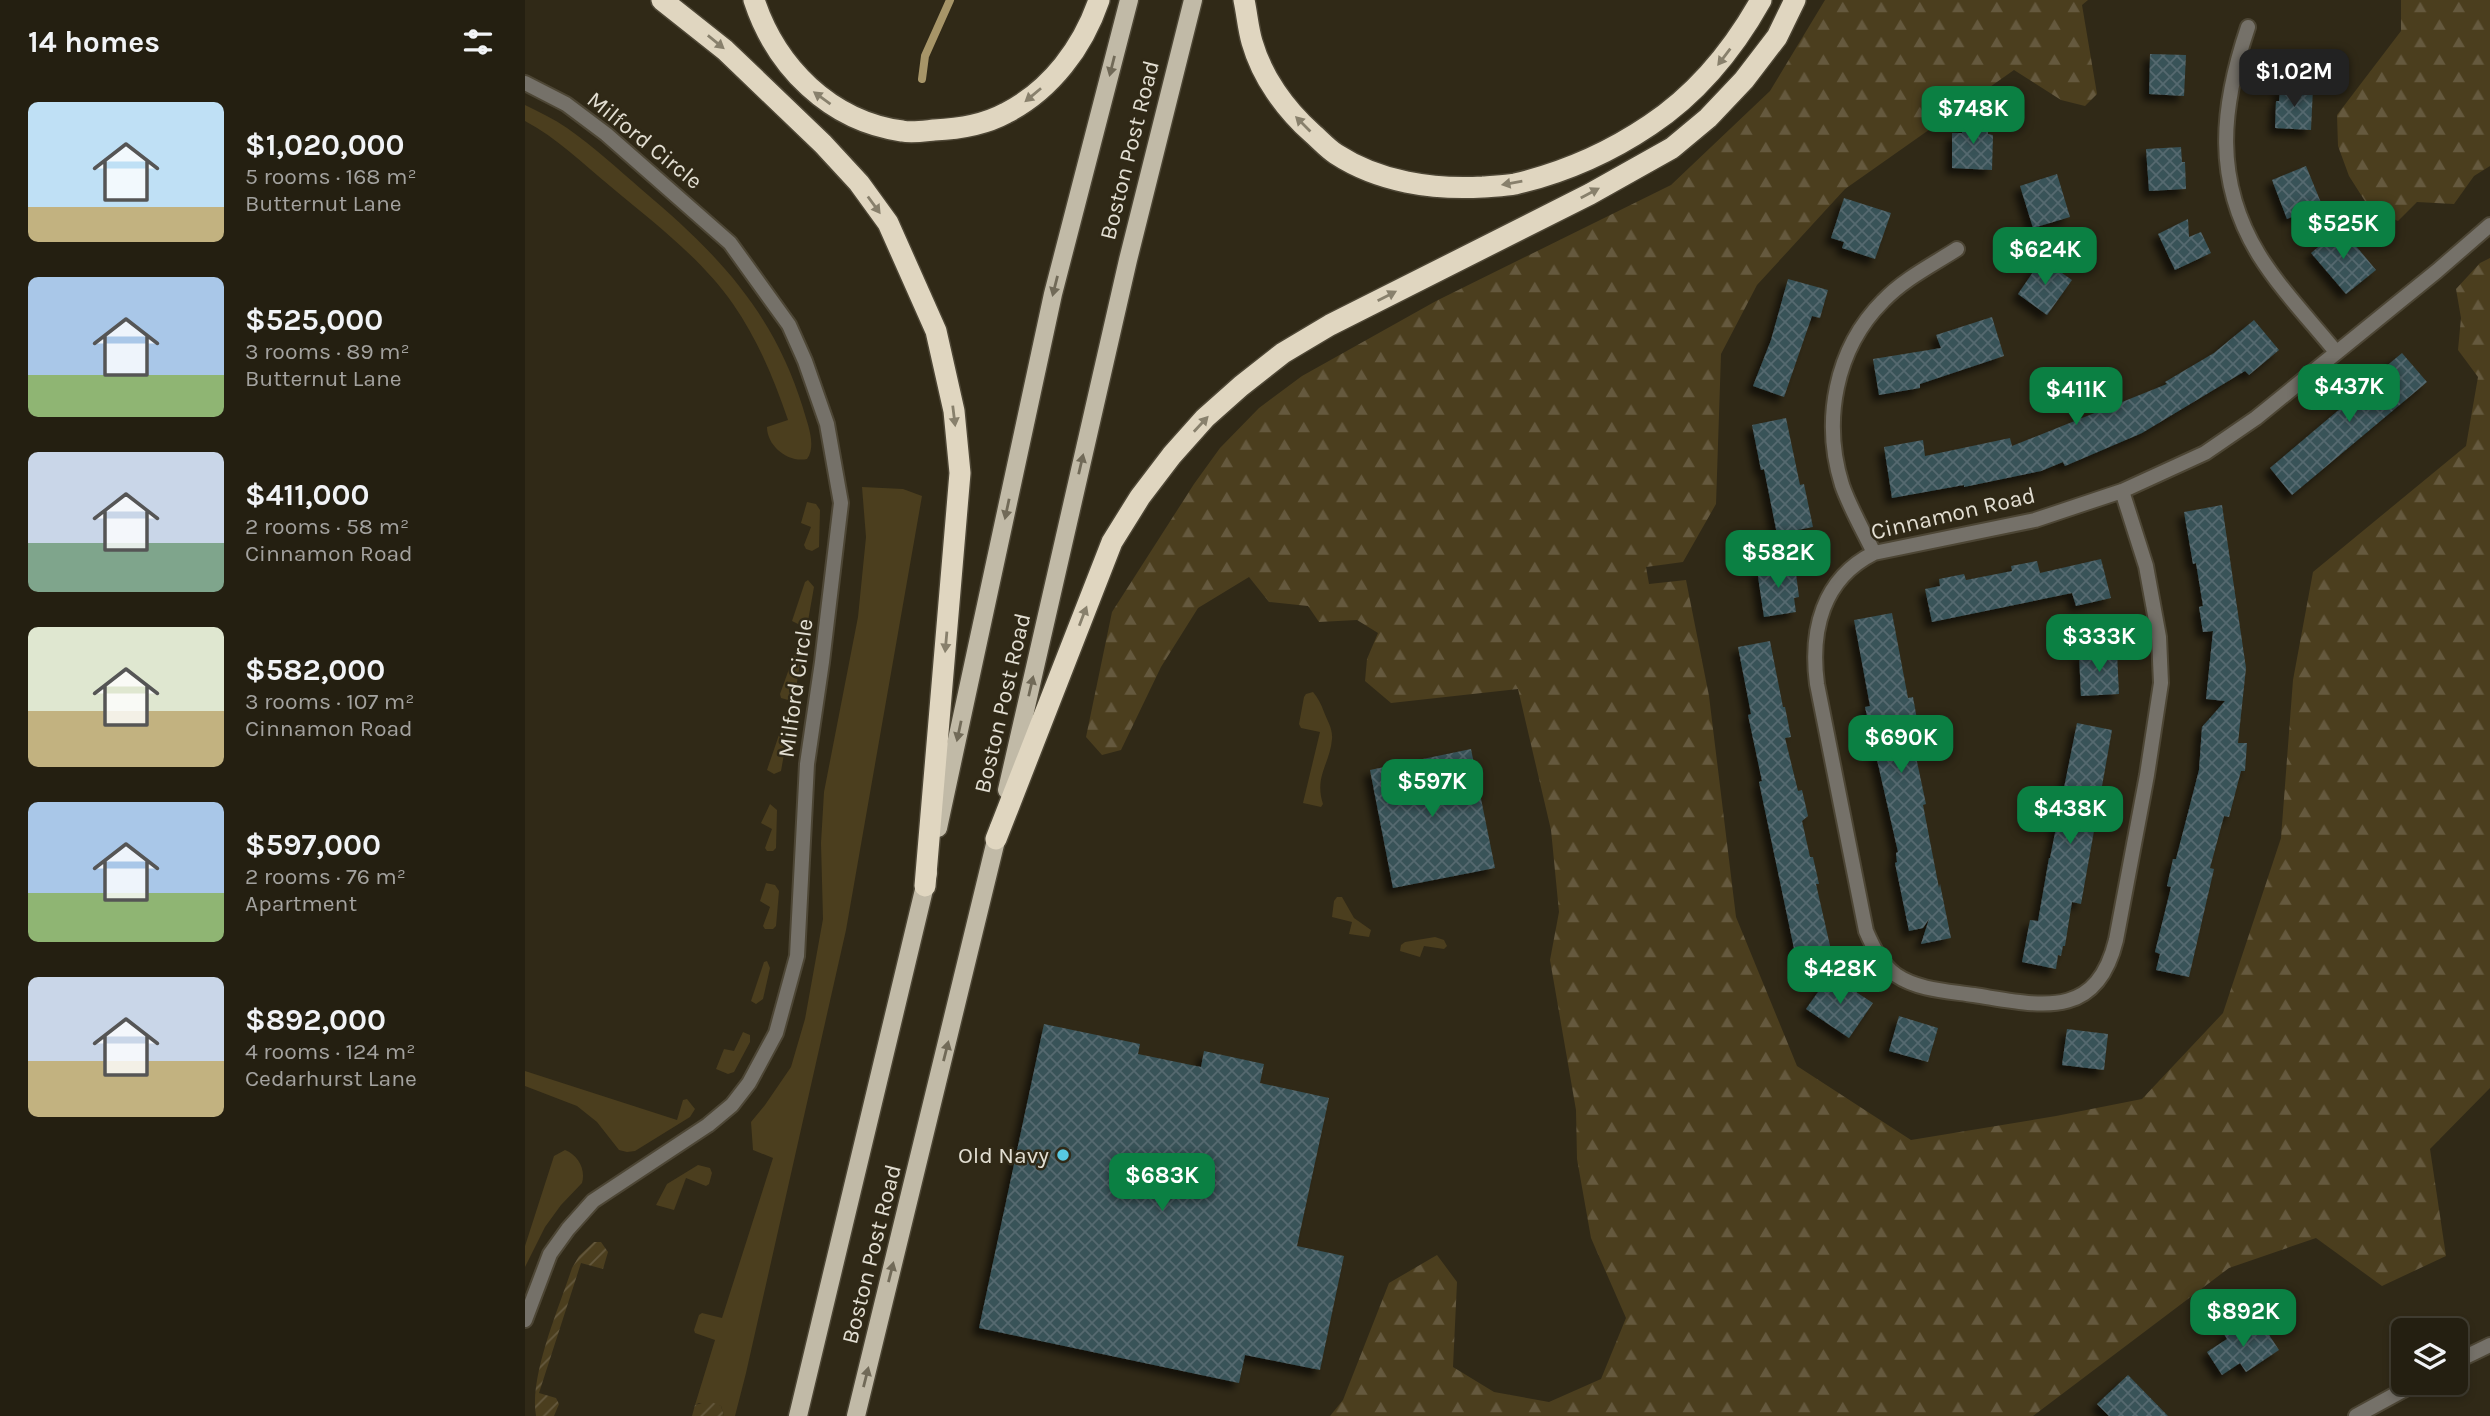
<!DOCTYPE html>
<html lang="en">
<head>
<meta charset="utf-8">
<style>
	:root { --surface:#241f11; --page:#302c1f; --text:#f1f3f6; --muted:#a3a29f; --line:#413d31; --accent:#0b8043 }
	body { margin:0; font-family:Karla,sans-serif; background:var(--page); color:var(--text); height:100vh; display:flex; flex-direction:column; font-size:26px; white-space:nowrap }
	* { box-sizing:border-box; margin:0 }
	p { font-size:23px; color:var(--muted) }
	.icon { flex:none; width:38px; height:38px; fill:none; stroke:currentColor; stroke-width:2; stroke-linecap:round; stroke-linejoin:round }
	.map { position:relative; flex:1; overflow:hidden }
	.panel { display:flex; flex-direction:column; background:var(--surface); width:525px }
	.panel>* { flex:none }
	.tools { position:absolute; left:1866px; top:1318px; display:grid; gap:14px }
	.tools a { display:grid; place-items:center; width:77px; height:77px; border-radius:10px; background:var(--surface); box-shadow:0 4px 10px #0003,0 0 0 2px var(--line); font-size:35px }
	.price { position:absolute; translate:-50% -60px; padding:0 16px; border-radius:14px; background:var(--accent); color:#fff; font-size:23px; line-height:46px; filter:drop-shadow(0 2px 4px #0008) }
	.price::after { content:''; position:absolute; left:50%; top:42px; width:21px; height:16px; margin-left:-10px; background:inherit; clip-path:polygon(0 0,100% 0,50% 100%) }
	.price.current { background:#222; color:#fff }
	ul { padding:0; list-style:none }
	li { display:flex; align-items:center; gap:21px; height:175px; padding:0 28px }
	li span { display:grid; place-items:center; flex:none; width:196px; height:140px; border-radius:10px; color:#555 }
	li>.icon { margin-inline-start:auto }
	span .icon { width:84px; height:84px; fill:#fffc; stroke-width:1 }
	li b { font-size:30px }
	h2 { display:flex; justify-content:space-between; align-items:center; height:84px; padding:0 28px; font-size:30px }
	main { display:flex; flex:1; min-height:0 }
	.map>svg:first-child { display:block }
	.grass { fill:#4b3e1e }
	.forest { fill:url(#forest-firs) }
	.garden { fill:url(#garden-furrows) }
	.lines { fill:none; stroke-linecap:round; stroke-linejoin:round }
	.stream { stroke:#a79568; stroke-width:8 }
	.building { fill:url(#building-cross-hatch); filter:url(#shadow) }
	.minor-casing { stroke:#4d4635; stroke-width:18 }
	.tertiary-casing { stroke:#4d4635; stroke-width:18 }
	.primary-casing { stroke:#4d4635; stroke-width:21 }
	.motorway-casing { stroke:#4d4635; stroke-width:24 }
	.minor { stroke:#757169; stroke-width:14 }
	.tertiary { stroke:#757169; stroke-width:14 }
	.primary { stroke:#c1baa7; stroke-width:18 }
	.motorway { stroke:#e0d6c0; stroke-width:21 }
	.oneway { fill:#88806c }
	.oneway2 { fill:#716a58 }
	.poi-dot { fill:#57c9e2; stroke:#302917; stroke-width:2.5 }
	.labels { text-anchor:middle; stroke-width:5; stroke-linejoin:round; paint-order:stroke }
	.street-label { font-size:23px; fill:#e3dfd3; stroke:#302917 }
	.poi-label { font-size:23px; fill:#e3dfd3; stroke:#302917; text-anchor:end }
</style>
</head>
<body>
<main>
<section class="panel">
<h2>14 homes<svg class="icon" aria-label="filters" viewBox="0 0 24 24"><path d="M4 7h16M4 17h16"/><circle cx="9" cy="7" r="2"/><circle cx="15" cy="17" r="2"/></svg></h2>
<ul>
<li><span style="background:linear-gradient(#bfe0f5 75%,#c2b280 0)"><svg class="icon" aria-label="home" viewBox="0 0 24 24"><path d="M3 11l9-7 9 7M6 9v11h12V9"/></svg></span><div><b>$1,020,000</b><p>5 rooms · 168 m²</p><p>Butternut Lane</p></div></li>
<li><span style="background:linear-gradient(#a9c7e8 70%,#8fb573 0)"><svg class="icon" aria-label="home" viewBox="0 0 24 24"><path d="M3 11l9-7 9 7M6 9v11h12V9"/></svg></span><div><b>$525,000</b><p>3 rooms · 89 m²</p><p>Butternut Lane</p></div></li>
<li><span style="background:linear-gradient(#c9d6e8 65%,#7fa58c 0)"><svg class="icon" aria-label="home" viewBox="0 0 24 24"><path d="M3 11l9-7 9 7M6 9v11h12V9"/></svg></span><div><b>$411,000</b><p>2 rooms · 58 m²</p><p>Cinnamon Road</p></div></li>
<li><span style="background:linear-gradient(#dfe7d0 60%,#c2b280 0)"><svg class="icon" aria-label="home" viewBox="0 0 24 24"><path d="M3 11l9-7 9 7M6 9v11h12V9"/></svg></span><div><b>$582,000</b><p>3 rooms · 107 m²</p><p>Cinnamon Road</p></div></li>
<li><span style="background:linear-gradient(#a9c7e8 65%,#8fb573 0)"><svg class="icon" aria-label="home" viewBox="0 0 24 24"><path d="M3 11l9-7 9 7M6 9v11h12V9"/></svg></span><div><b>$597,000</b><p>2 rooms · 76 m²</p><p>Apartment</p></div></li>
<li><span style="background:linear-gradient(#c9d6e8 60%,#c2b280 0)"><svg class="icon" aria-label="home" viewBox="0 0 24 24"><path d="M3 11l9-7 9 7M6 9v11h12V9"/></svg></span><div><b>$892,000</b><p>4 rooms · 124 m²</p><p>Cedarhurst Lane</p></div></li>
</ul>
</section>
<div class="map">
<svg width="1965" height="1416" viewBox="0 0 1965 1416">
	<defs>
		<pattern id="forest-firs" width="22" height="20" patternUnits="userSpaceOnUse" patternTransform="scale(1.75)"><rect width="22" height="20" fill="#4b3e1e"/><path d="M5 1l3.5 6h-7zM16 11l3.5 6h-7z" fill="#65593e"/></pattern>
		<pattern id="garden-furrows" width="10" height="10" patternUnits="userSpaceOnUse" patternTransform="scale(1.75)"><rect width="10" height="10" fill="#4b3e1e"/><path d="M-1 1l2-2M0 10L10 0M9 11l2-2" fill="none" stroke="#65593e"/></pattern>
		<pattern id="building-cross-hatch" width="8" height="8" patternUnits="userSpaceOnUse" patternTransform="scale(1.75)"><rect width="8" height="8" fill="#395258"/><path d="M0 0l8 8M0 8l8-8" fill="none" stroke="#566a6f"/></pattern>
		<filter id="shadow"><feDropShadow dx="-6" dy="6" stdDeviation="3.5" flood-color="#0009"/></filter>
	</defs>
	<rect width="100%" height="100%" fill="#302917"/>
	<path class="grass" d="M0 105C14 112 29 119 42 128 68 146 92 168 116 189 192 253 248 311 278 408 282 423 292 445 282 459 263 463 242 446 242 427L263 420C249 379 233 340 208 304 176 258 128 222 85 186 57 163 32 138 0 121Z
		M337 487 378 489 397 496 321 930 221 1373 210 1416H199L196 1406 174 1403 170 1405 190 1340 170 1333 169 1330 174 1315 177 1313 197 1318 248 1158 228 1150 226 1122 240 1105 266 1067 280 1019 298 919 296 843 299 792 333 617 341 537Z
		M282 502 291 504 295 510 294 547 287 551 281 549 279 545 286 527 276 523Z
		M283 580 289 587 283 621 277 626 267 621 280 582Z
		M269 655 273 657 275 663 270 695 263 700 256 698 255 694Z
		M788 692C793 698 796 704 799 712 802 720 808 729 807 739 805 764 789 776 798 804L796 807 778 803 795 732 776 728 774 724 779 697 781 694Z
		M256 729 262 733V737L256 771 249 774 242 770Z
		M245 804 252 810 251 848 248 851H242L240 848 247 829 236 823Z
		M241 883 250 885 254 891 251 926 248 929H240L238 926 245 907 235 901Z
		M812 897H817L829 918 846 930 844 937 824 934 827 922 807 917 809 901Z
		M910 937 919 940 922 946 919 949 899 946 895 957 875 951 876 945 880 942Z
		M242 961 245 968 238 999 231 1004 226 1001 239 962Z
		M218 1032 225 1035V1042L209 1072 203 1074 191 1069 199 1049 209 1051Z
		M0 1071 152 1120 158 1100 162 1099 170 1109 165 1117 110 1151 102 1152 94 1150 72 1122 52 1106 0 1086Z
		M40 1150C53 1155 61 1169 57 1183L36 1205 20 1227 0 1267V1246L29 1156Z
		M173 1165 185 1168 187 1173 184 1184 181 1186 161 1178 149 1210 131 1205 142 1184Z"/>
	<path class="forest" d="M1300 0H1563L1557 5 1572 94 1560 106 1536 100 1489 70 1320 189 1232 285 1196 354 1191 504 1158 562 1121 567 1124 584 1161 580 1184 696 1211 917 1272 1066 1386 1140 1531 1116 1617 1099 1698 1013 1756 838 1768 680 1788 572 1941 446 1953 377 1933 350 1936 318 1931 289 1955 263 1965 258V1088L1905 1149 1921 1256 1857 1286 1791 1238 1704 1268 1508 1416H805L818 1400 864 1283 912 1255 932 1282 928 1367 969 1392 1024 1402 1076 1379 1101 1318 1066 1238 1052 1159 1051 1110 1025 960 1034 912 1026 830 993 689 866 703 840 681 842 659 853 633 832 620 794 622 783 606 744 602 724 577 673 608 636 667 596 750 577 755 561 737 587 612 669 484 695 448 734 408 777 376 911 301 1146 185 1245 91Z
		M1876 0H1965V166L1949 176 1929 204 1892 202 1873 221 1845 209 1824 176 1813 146 1812 115 1876 31Z"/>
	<path class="garden" d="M69 1242H76L83 1252 78 1269 56 1263 14 1393 31 1398 34 1404 29 1416H11C4 1376 34 1308 47 1268L54 1256Z
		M184 1401 196 1406 199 1416H167L170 1405Z"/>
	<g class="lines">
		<path class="stream" d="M397 79 400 56 425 0"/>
	</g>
	<path class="building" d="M1625 54 1661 55 1659 96 1624 94Z
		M1755 87 1788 88 1786 130 1750 128 1751 101H1754Z
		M1438 119 1463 120V134L1468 135 1467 170 1427 168V133H1437Z
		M1656 147 1657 162H1660L1661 189 1624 191 1621 149Z
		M1781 166 1797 205 1762 219 1747 180Z
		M1532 174 1545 217 1508 228 1495 186Z
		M1319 198 1366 213 1350 259 1317 248 1319 242 1306 238Z
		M1663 219 1664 237 1676 232 1686 253 1650 270 1633 234Z
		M1816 228 1851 270 1821 294 1786 253Z
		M1517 259 1547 280 1522 315 1493 294Z
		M1263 279 1303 290 1295 318 1287 316 1259 397 1228 386 1246 340Z
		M1467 317 1479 356 1395 384V388L1354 395 1348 359 1416 348 1411 335Z
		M1729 320 1754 350 1724 375 1720 371 1617 433 1540 466 1538 462 1516 471 1439 487V485L1367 498 1359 447 1398 440 1400 456 1485 438 1487 446 1642 384 1640 382 1689 353Z
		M1877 353 1902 382 1767 495 1745 468 1848 381 1846 379Z
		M1261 418 1275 485 1279 484 1288 527 1252 534 1239 469 1236 470 1227 425Z
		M1697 505 1721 668 1713 743H1722L1720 771H1716L1704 817 1699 816 1685 868 1689 869 1664 977 1631 970 1635 954 1630 952 1646 887 1642 886 1648 859H1651L1674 770 1677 727 1700 701 1681 699 1688 631 1678 632 1674 607 1678 606 1671 563 1668 564 1659 512Z
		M1576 559 1586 598 1551 606 1547 593 1407 622 1400 589 1415 586 1414 579 1439 574 1441 580 1487 571 1486 566 1512 561 1515 573Z
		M1270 565 1274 597 1269 598 1271 612 1239 617 1232 570Z
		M1367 613 1383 698 1388 697 1395 736 1387 738 1401 804 1398 805 1414 888 1415 884 1426 938 1396 944 1404 919 1398 928 1384 931 1370 863 1372 862 1371 853 1373 852 1340 707 1345 706 1329 620Z
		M1245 641 1258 707H1260L1266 737 1260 738 1273 791 1277 790 1283 816 1277 821 1285 857H1288L1294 884H1291L1306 950 1271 958 1234 782 1237 781 1223 715 1226 714 1213 647Z
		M1592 652 1594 694 1556 696 1554 654Z
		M1552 723 1587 730 1556 904 1547 902 1540 946H1538L1536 956 1533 955 1531 969 1497 962 1505 920 1513 921 1524 858H1525Z
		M946 749 970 868 868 888 845 770Z
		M1305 975 1348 1003 1324 1038 1281 1009Z
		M1374 1016 1413 1028 1403 1062 1364 1051Z
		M519 1024 615 1044 613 1054 676 1067 679 1051 739 1064 735 1083 804 1098 772 1246 819 1256 795 1370 720 1355 714 1383 454 1328Z
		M1542 1029 1583 1034 1579 1070 1537 1065Z
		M1717 1323 1724 1333 1737 1324 1754 1350 1721 1372 1715 1363 1697 1375 1682 1352 1702 1339 1699 1334Z
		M1603 1375 1643 1416H1584L1572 1404Z"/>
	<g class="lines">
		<g class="minor-casing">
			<path id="minor" d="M1723 27C1696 107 1688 180 1734 255 1756 290 1785 320 1811 352
				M0 83 41 104 81 134 205 243 264 325 280 361 302 424 316 503 297 662 282 764 272 956 251 1033 224 1083 207 1105 183 1125 68 1201 43 1229 25 1254 0 1320
				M1597 491 1621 566 1634 637 1636 683 1622 775 1591 940C1571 1022 1514 1005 1449 995 1423 991 1393 990 1371 975 1356 964 1348 947 1341 931L1292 684C1285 631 1297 579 1349 553L1510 520 1597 491 1680 453 1731 418 1912 271 1965 225
				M1349 553C1338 530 1325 508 1317 485 1297 421 1310 349 1358 301 1379 279 1407 265 1432 249"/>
		</g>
		<g class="tertiary-casing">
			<path id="tertiary" d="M1930 1362 1965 1345
				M1831 1416 1893 1382"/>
		</g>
		<g class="primary-casing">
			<path id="primary" d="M482 790 603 260 668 0
				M413 828 528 294 604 0
				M273 1416 403 873
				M331 1416 474 828"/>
		</g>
		<g class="motorway-casing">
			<path id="motorway" d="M137 0 200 50 298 144 334 183 363 223 411 331 429 411 435 473 400 886
				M229 0C251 67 305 121 377 131 387 133 399 131 409 130 433 129 459 125 481 113 526 90 558 47 574 0
				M719 0C722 14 723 28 727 42 737 77 760 109 787 133 795 140 802 148 811 154 854 182 908 190 958 187 968 186 980 186 990 184 1037 173 1085 152 1125 125 1173 93 1208 50 1236 0
				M471 839 587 542 615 497 647 455 680 418 716 386 758 353 805 325 1065 194 1147 148 1183 118 1219 80 1252 37 1270 0"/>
		</g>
		<use href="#minor" class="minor"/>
		<use href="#tertiary" class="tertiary"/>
		<use href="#primary" class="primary"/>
		<use href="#motorway" class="motorway"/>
	</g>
	<defs><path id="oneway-solid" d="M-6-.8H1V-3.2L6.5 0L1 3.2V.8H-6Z" transform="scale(1.75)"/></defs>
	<g class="oneway">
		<use href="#oneway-solid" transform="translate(191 42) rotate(39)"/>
		<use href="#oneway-solid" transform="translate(1199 57) rotate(127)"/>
		<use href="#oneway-solid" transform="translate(508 95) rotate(140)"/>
		<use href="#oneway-solid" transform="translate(297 98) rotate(-144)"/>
		<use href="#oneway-solid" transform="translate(778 124) rotate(-135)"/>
		<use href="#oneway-solid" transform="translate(987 183) rotate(170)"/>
		<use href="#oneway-solid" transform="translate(1065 193) rotate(-28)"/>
		<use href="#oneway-solid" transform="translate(349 205) rotate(54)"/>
		<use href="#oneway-solid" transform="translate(862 296) rotate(-27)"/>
		<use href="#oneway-solid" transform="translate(429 416) rotate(83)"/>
		<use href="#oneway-solid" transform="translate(676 424) rotate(-47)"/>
		<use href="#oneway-solid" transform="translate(558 616) rotate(-69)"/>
		<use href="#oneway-solid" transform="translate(421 642) rotate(95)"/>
	</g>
	<g class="oneway2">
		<use href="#oneway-solid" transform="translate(587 66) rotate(104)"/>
		<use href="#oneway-solid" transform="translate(530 286) rotate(104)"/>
		<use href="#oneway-solid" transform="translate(556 464) rotate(-77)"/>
		<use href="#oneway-solid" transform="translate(482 509) rotate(102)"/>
		<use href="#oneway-solid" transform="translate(506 686) rotate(-77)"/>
		<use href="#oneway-solid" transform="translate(434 731) rotate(102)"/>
		<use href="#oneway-solid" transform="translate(421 1051) rotate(-76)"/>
		<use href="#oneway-solid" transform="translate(366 1272) rotate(-76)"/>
		<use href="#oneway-solid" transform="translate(341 1377) rotate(-76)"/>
	</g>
	<circle class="poi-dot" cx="538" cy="1155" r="7"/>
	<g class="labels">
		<g class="street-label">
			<text transform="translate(120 140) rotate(39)" y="8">Milford Circle</text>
			<text transform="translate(604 150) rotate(-76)" y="8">Boston Post Road</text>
			<text transform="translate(1428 513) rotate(-13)" y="8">Cinnamon Road</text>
			<text transform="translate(270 688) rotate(-82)" y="8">Milford Circle</text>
			<text transform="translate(477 703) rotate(-77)" y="8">Boston Post Road</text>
			<text transform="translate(346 1254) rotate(-76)" y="8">Boston Post Road</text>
		</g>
		<g class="poi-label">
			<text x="524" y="1163">Old Navy</text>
		</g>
	</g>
</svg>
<div class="tools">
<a><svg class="icon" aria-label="layers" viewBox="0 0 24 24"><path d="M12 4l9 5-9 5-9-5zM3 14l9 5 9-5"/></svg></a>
</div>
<b class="price current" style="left:1769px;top:109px">$1.02M</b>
<b class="price" style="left:1448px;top:146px">$748K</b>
<b class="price" style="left:1818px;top:261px">$525K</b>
<b class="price" style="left:1520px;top:287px">$624K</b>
<b class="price" style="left:1824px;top:424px">$437K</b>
<b class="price" style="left:1551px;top:427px">$411K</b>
<b class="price" style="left:1253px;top:590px">$582K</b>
<b class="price" style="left:1574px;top:674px">$333K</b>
<b class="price" style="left:1376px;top:775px">$690K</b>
<b class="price" style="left:907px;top:819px">$597K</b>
<b class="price" style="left:1545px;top:846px">$438K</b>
<b class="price" style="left:1315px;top:1006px">$428K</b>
<b class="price" style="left:637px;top:1213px">$683K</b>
<b class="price" style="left:1718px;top:1349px">$892K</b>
</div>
</main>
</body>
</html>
